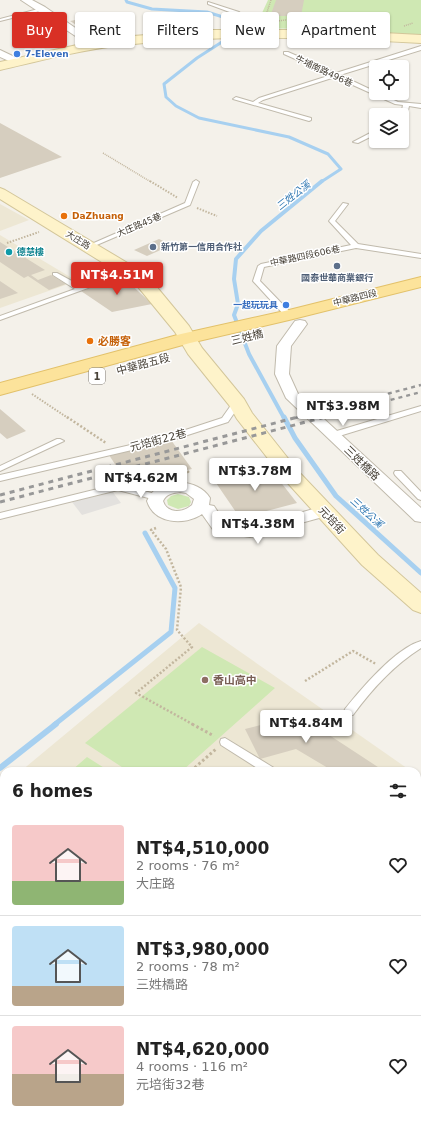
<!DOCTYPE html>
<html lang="en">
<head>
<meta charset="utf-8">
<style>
	:root { --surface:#fff; --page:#f6f6f6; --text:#222; --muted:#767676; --line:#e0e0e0; --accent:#d93025 }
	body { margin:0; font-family:"DejaVu Sans","Noto Sans TC",sans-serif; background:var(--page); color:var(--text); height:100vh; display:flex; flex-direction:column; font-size:15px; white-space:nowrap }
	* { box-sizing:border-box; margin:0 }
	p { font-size:13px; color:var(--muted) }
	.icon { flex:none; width:22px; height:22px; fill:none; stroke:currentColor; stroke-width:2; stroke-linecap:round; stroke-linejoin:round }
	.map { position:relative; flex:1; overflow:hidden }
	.side { position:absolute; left:0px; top:767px; width:421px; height:356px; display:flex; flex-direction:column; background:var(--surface); border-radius:12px 12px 0 0; box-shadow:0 1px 3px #0004 }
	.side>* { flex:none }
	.hud { position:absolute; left:12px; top:12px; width:397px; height:36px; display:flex; gap:8px }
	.fabs { position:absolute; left:369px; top:60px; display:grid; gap:8px }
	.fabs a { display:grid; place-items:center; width:40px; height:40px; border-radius:4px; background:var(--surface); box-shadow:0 1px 3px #0004; font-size:20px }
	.price { position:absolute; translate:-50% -34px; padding:0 9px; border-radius:4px; background:#fff; color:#222; font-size:13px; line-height:26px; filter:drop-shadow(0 1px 2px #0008) }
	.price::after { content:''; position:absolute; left:50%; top:24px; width:12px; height:9px; margin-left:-6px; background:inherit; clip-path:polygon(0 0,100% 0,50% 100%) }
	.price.selected { background:var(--accent); color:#fff }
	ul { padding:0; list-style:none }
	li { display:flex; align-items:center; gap:12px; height:100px; padding:0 12px }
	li+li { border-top:1px solid var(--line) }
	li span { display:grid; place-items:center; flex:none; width:112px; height:80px; border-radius:4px; color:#555 }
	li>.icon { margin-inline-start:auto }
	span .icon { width:48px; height:48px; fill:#fffc; stroke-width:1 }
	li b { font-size:17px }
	h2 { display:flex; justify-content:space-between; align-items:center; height:48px; padding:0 12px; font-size:17px }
	.tag { padding:0 14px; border-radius:4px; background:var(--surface); box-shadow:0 1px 3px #0004; font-size:14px; line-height:36px }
	.tag.selected { background:var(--accent); color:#fff }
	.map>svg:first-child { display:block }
	.education { fill:#ede7d4 }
	.green { fill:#cfe8b3 }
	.parking { fill:#e3e1de }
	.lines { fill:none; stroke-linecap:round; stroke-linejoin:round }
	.stream-far3 { stroke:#a7d0f0; stroke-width:3 }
	.stream-far2 { stroke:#a7d0f0; stroke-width:4 }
	.stream-far1 { stroke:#a7d0f0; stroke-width:5 }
	.stream { stroke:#a7d0f0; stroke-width:6 }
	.building { fill:#d6cebf }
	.lane-casing { stroke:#c0baac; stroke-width:2 }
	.street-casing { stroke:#c0baac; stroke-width:2 }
	.secondary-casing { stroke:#d3c69a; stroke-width:2 }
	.primary-casing { stroke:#e2c16a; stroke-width:2 }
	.path-far3 { stroke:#c2b69e; stroke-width:1.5; stroke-dasharray:1 1; stroke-linecap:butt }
	.path-far2 { stroke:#c2b69e; stroke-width:2; stroke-dasharray:1.5 1.5; stroke-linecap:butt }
	.path-far1 { stroke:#c2b69e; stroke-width:2.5; stroke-dasharray:2 2; stroke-linecap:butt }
	.path { stroke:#c2b69e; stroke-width:3; stroke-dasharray:2.5 2.5; stroke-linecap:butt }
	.lane { fill:#fff; fill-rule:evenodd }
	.street { fill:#fff; fill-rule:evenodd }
	.secondary { fill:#fef3ca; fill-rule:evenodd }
	.primary { fill:#fce39b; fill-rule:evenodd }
	.rail-far1 { stroke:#989898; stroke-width:2.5; stroke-dasharray:4 4; stroke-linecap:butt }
	.rail { stroke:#989898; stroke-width:3; stroke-dasharray:5 5; stroke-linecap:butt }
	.shop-dot { fill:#3f7fe0; stroke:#fff; stroke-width:1.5 }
	.food-dot { fill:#e8710a; stroke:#fff; stroke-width:1.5 }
	.service-dot { fill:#5c6f8a; stroke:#fff; stroke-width:1.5 }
	.culture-dot { fill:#0f9aa8; stroke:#fff; stroke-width:1.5 }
	.education-dot { fill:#8d6e63; stroke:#fff; stroke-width:1.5 }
	.labels { text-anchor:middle; stroke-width:3; stroke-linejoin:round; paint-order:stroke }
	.far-shop-label { font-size:9px; font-weight:bold; fill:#366cbe; stroke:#fff; text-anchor:start }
	.far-street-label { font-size:9px; fill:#484238; stroke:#fff }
	.far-food-label { font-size:9px; font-weight:bold; fill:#c56008; stroke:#fff; text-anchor:start }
	.far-service-label { font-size:9px; font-weight:bold; fill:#4e5e75; stroke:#fff; text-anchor:start }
	.far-culture-label { font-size:9px; font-weight:bold; fill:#0d838f; stroke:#fff; text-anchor:start }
	.far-water-label { font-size:10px; font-style:italic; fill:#3279b3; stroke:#fff }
	.shield { fill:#fff; stroke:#7f7b74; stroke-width:1 }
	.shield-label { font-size:10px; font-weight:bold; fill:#484238 }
	.street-label { font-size:11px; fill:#484238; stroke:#fff }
	.food-label { font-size:11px; font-weight:bold; fill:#c56008; stroke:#fff; text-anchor:start }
	.education-label { font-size:11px; font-weight:bold; fill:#785e54; stroke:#fff; text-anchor:start }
</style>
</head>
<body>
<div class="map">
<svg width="421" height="1123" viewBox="0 0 421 1123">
	<rect width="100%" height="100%" fill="#f4f1ea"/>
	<path class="education" d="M0 204 29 220 0 231Z
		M0 235 77 281 0 308Z
		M199 623 411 771H21Z
		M417 775 421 778V1123H385L381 1119H417Z
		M4 785V835L0 829V789Z"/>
	<path class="green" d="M268 0H421V35L305 29 255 28Z
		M178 494 189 497 191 502 189 506 178 509 168 505 167 500 171 496Z
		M202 647 275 688 182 771H128L85 743Z
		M87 757 109 771H71Z
		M417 901 421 903V943L419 942 421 957 417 969Z"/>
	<path class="parking" d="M112 491 121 503 82 515 72 502Z"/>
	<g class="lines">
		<path class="stream-far3" d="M126 0 127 2 152 9 207 12 223 17 233 27 225 40 197 58 164 84 166 97 176 106 199 118 289 137 328 154 341 169 321 182"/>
		<path class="stream-far2" d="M284 418 249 354 234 315 238 304 234 279 236 259 261 231 322 181"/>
		<path class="stream-far1" d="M284 417 295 438 336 496 421 573
			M54 725 171 632 175 588 145 533"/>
		<path class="stream" d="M0 768 56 724
			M0 841 4 846
			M341 1119 345 1123"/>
	</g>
	<path class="building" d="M276 0H304L301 16H278L271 14Z
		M105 14 119 23 84 30 70 21Z
		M0 123 62 157 0 178Z
		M159 239 172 245 147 256 134 250Z
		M0 242 45 270 31 275 38 280 51 275 66 284 49 290 28 276 24 278 0 262Z
		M124 278 152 304 112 312 81 291Z
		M0 281 18 293 0 299Z
		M0 409 26 431 7 439 0 433Z
		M171 440 192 469 182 471 186 477 148 487 143 479 128 484 109 455Z
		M269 467 297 503 240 518 214 480Z
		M294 712 384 771H333L296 749 260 759 245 729 284 719Z
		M417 790 421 792V829L417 826Z"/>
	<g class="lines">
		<g class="lane-casing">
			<path id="lane" d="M208 2 239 12 252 24 253 34H249L248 24 235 14 208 4Z
				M42 8H44V10L0 21V19Z
				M70 26 72 27V28L25 36 23 35Z
				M421 46V50L340 75 376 92V93H379L398 102 421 104V108L409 106 407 115 404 119 402 120 401 115 403 105 395 104 335 77 263 100 258 103 311 118V120L309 121 233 99 236 97 253 102 259 98 331 75 284 54V52H288L336 73Z
				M376 130V134L358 143 353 142Z
				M196 180 199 182 190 205 92 247 87 246 185 203 193 182Z
				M343 203 348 204 335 221 358 244 421 254V258L356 248 264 267 260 281 293 315 289 317H286L253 281 258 266 261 264 351 245 329 221Z
				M130 269 132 270V272L0 320V316L75 289 53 275V273H57L81 286Z
				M234 401H237L241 403 228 422 166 442 0 481V475L161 438 222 418Z
				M421 406V411L336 437H333L329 435 330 433Z
				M57 439H60L64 441 0 471V466Z
				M395 471H401L421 492V500L418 499 395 475 394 473Z
				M118 484 159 495 160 497 156 500 118 490 0 519V513Z
				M421 641V648C394 665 372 689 353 715H345L344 712 345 709C361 689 396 648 421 641Z
				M225 738 274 768 275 771H262L221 745 220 742 221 739Z
				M417 859 421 861V872L417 870Z
				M0 1010H4V1022H0Z
				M421 1059V1074L417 1076V1061Z
				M290 1119H307L309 1123H292Z
				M345 1119H362L364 1123H347Z"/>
		</g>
		<g class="street-casing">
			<path id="street" d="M21 0H32L45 7 100 45 98 47H92Z
				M0 50 21 60 23 62 18 65 0 57Z
				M300 320 305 321 307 324 291 346 289 374 299 396 421 508V522L415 521 286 398 275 374 277 346 295 321Z
				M180 482C193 484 203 487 210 498L209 505 214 506 225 523 250 527 324 506 330 507 332 511 330 515 250 537 214 531 202 514C185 526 154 524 147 501 154 485 165 485 180 482ZM180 492 186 493 194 499 192 505C183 513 167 514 163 501 166 494 173 493 180 492Z"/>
		</g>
		<g class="secondary-casing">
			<path id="secondary" d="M213 30H327L421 35V43C325 38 229 34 134 44 88 48 44 60 0 70V62L95 41 133 36Z
				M0 188 5 190 146 274 189 326 202 348 244 399 252 413 298 471 378 555 421 593V613L413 610 362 565 284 479 237 419 229 405 188 354 175 332 134 282 0 199Z"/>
		</g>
		<g class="primary-casing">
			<path id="primary" d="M421 277V287L289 320 190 343 0 395V383L181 334 289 310Z"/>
		</g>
		<path class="path-far3" d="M271 0 266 15 276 21
			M317 13V21L319 22
			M301 16 317 21
			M277 21 294 19 306 21
			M404 26 413 23
			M103 153 151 182"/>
		<path class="path-far2" d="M150 181 178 198
			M197 208 217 216
			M7 243 39 232
			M32 394 68 418"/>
		<path class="path-far1" d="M67 417 106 443
			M178 475 175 470 185 468 189 473
			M123 477 160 467 167 477
			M135 479 147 477 151 482
			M156 528 151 530 166 549 181 587 177 630 192 647 136 693 194 725
			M305 681 353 651 376 664"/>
		<path class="path" d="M192 724 214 736
			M191 771 216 749
			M406 1119 411 1123"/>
		<use href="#lane" class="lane"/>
		<use href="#street" class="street"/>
		<use href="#secondary" class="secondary"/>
		<use href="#primary" class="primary"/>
		<path class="rail-far1" d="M295 418 421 385
			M321 418 421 392"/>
		<path class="rail" d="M0 495 298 417
			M0 502 325 417"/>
	</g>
	<g class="shop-dot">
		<circle cx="17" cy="54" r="4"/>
		<circle cx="286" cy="305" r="4"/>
	</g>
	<g class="food-dot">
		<circle cx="64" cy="216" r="4"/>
		<circle cx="90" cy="341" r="4"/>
	</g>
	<g class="service-dot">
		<circle cx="153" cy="247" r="4"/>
		<circle cx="337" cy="266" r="4"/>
	</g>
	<circle class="culture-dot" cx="9" cy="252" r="4"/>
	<circle class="education-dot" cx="205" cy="680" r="4"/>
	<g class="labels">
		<g class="far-shop-label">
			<text x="25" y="57">7-Eleven</text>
			<text x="278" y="308" text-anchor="end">一起玩玩具</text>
		</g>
		<g class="far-street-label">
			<text transform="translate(324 71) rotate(25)" y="3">牛埔南路496巷</text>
			<text transform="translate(139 225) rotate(-23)" y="3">大庄路45巷</text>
			<text transform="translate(78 240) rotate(31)" y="3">大庄路</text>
			<text transform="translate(305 256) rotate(-12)" y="3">中華路四段606巷</text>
			<text transform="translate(355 298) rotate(-14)" y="3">中華路四段</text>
		</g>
		<g class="far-food-label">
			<text x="72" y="219">DaZhuang</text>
		</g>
		<g class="far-service-label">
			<text x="161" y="250">新竹第一信用合作社</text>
			<text x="337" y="281" text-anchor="middle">國泰世華商業銀行</text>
		</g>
		<g class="far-culture-label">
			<text x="17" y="255">德慧樓</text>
		</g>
		<g class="far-water-label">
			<text transform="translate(293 195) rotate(-38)" y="4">三姓公溪</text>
			<text transform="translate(367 512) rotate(42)" y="4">三姓公溪</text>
		</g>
		<rect class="shield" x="89" y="368" width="16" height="16" rx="3"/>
		<g class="shield-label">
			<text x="97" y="380">1</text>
		</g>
		<g class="street-label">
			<text transform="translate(247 337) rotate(-14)" y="4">三姓橋</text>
			<text transform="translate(143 364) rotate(-15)" y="4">中華路五段</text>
			<text transform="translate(158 440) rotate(-15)" y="4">元培街22巷</text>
			<text transform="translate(362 463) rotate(44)" y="4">三姓橋路</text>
			<text transform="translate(332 520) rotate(47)" y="4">元培街</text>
		</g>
		<g class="food-label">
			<text x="98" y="345">必勝客</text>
		</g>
		<g class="education-label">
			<text x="213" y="684">香山高中</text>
		</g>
	</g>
</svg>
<div class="fabs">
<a><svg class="icon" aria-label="locate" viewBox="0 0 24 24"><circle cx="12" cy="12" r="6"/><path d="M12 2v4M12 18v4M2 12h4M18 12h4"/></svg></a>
<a><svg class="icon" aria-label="layers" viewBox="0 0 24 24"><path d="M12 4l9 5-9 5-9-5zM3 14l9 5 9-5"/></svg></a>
</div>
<b class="price selected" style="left:117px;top:296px">NT$4.51M</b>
<b class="price" style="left:343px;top:427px">NT$3.98M</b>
<b class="price" style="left:255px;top:492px">NT$3.78M</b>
<b class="price" style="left:141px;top:499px">NT$4.62M</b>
<b class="price" style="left:258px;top:545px">NT$4.38M</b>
<b class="price" style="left:306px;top:744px">NT$4.84M</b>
<div class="hud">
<a class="tag selected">Buy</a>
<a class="tag">Rent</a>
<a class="tag">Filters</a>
<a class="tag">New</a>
<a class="tag">Apartment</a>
</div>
<section class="side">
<h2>6 homes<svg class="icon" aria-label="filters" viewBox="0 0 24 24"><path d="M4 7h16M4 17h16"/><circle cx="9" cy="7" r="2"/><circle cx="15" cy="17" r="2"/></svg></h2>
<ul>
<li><span style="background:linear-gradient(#f6c9c9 70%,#8fb573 0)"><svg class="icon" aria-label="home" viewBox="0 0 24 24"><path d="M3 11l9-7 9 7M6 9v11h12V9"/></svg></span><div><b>NT$4,510,000</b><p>2 rooms · 76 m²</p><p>大庄路</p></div><svg class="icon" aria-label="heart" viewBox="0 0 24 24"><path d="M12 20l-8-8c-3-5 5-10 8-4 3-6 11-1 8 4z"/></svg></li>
<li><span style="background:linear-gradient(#bfe0f5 75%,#b9a48a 0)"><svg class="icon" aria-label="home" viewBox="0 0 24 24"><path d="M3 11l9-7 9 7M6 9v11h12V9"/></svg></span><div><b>NT$3,980,000</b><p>2 rooms · 78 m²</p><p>三姓橋路</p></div><svg class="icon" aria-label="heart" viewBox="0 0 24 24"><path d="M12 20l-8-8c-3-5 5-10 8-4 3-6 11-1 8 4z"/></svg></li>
<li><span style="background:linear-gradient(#f6c9c9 60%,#b9a48a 0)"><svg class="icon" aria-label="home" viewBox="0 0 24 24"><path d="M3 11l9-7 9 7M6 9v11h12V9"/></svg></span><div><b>NT$4,620,000</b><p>4 rooms · 116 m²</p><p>元培街32巷</p></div><svg class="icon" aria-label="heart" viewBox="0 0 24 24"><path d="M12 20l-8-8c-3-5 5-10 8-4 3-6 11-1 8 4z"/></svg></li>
</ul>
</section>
</div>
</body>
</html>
